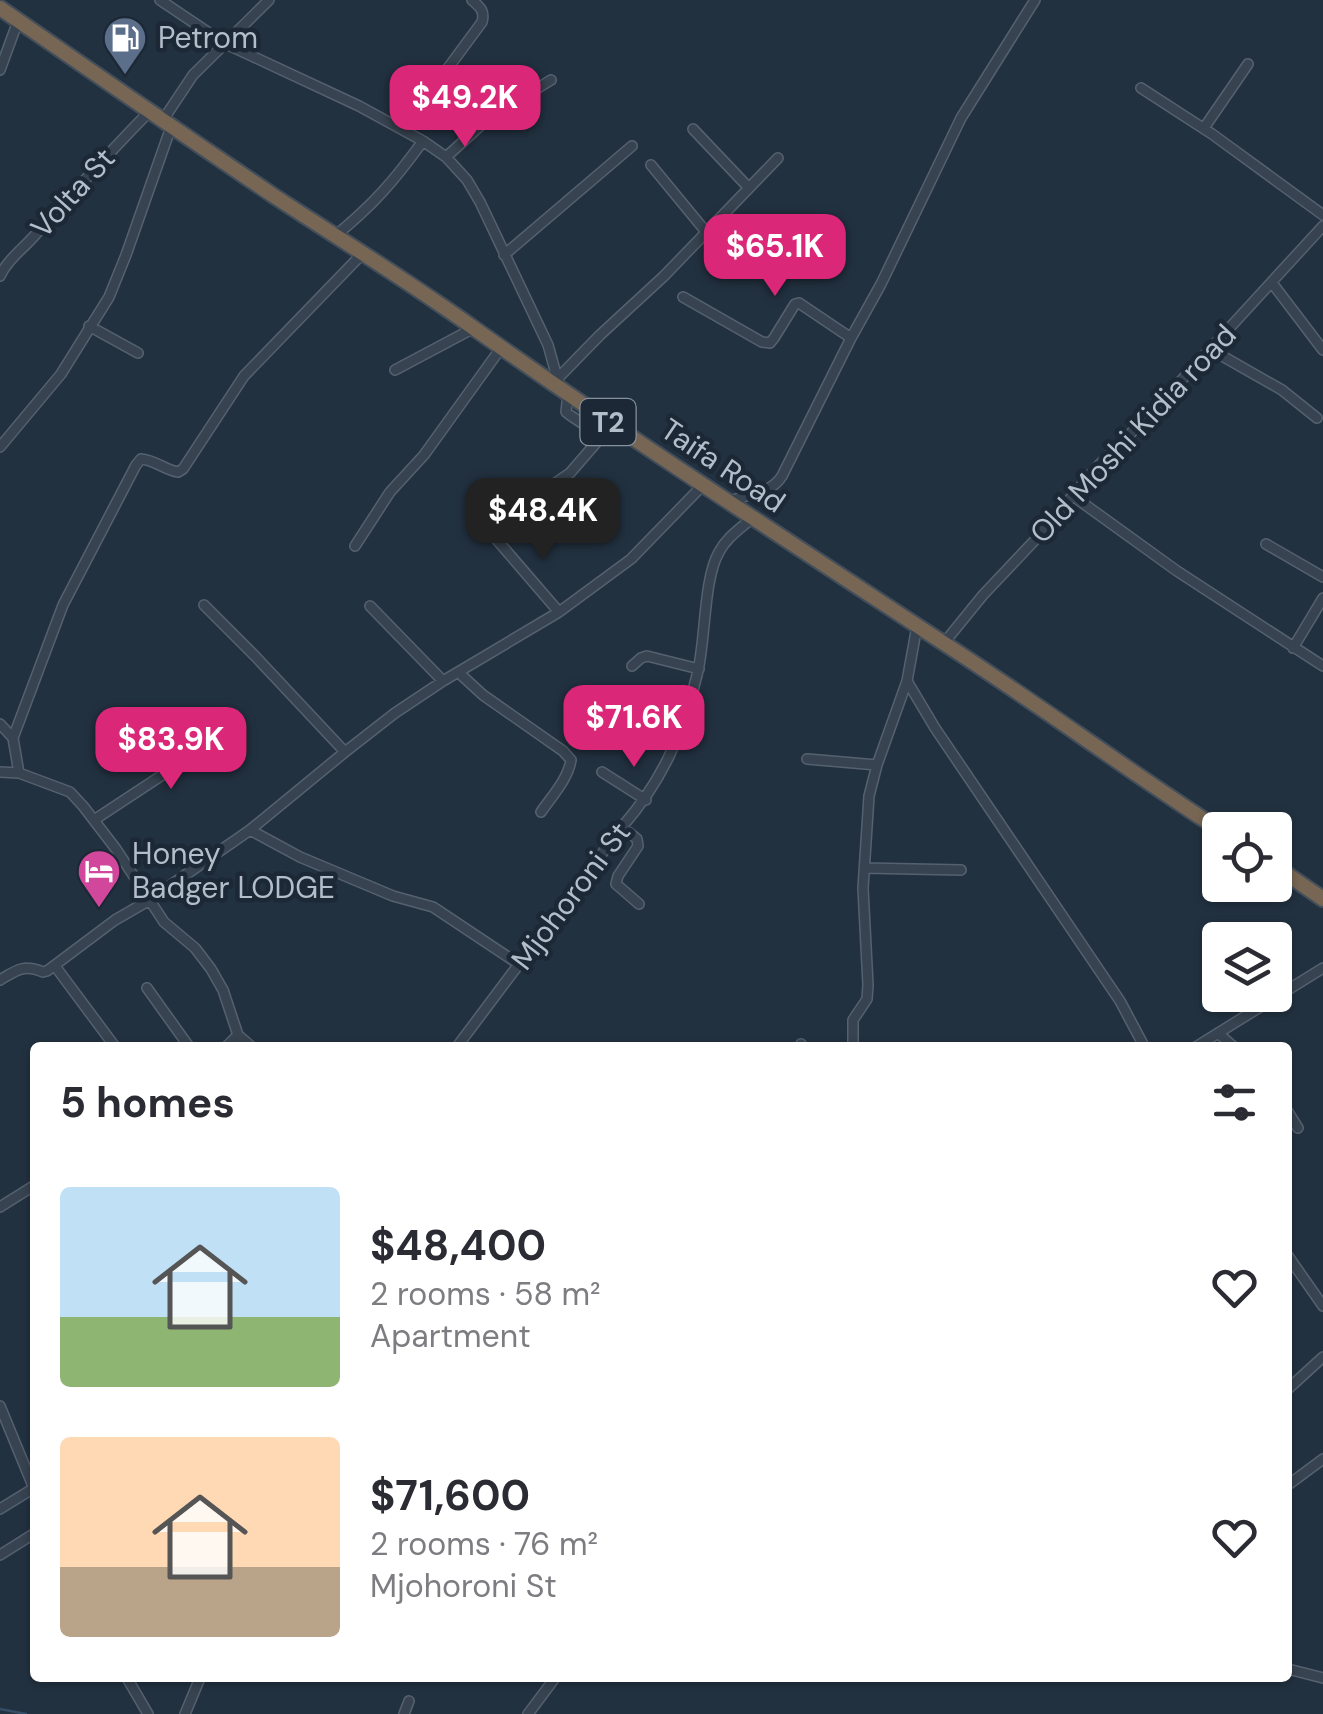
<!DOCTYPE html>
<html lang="en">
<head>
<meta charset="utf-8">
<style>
	:root { --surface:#fff; --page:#f7f7f7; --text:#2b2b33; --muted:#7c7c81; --accent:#db2777 }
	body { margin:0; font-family:"DM Sans",sans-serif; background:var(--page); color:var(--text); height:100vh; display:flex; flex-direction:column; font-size:38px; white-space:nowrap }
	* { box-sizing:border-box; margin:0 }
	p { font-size:32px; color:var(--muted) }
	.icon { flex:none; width:55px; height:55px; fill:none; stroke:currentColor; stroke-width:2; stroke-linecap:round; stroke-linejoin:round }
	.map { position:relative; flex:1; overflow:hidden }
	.details { position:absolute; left:30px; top:1042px; width:1262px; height:640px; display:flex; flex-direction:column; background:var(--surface); border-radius:10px; box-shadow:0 2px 8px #0004 }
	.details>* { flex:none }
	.tools { position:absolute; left:1202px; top:812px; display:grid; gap:20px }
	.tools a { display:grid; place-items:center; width:90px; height:90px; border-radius:10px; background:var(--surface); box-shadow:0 2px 8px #0004; font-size:50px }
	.price { position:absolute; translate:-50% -85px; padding:0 22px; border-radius:20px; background:var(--accent); color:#fff; font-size:32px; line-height:65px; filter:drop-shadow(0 2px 5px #0008) }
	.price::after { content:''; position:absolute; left:50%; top:60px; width:30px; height:22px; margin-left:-15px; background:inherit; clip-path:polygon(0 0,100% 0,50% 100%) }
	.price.active { background:#222; color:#fff }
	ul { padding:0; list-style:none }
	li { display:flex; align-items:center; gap:30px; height:250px; padding:0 30px }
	li span { display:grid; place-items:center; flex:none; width:280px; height:200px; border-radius:10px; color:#555 }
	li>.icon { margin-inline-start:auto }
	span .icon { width:120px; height:120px; fill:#fffc; stroke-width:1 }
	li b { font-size:42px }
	h2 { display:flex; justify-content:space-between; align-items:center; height:120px; padding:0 30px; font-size:42px }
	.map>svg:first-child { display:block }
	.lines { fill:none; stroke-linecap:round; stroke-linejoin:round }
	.stream { stroke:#354e68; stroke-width:2.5 }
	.minor-casing { stroke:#55616e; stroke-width:12 }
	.highway-casing { stroke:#424e5b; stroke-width:18 }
	.minor { stroke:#374350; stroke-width:9 }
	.highway { stroke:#776653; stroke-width:14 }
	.labels { text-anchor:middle; stroke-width:9; stroke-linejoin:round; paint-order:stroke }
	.shield { fill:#1c2835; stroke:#86919e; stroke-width:2.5 }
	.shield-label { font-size:28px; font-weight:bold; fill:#b3becb }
	.poi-label { font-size:30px; fill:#b3becb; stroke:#1c2835; text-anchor:start }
	.street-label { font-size:30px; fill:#b3becb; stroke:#1c2835 }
</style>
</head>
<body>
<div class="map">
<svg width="1323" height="1714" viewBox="0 0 1323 1714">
	<rect width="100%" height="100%" fill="#223140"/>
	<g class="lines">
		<path class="stream" d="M0 1709 26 1714"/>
		<g class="minor-casing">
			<path id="minor" d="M160 0 224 43 359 106 423 141 446 157 467 180 480 202 548 345 560 388
				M0 70 18 21
				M1141 88 1212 134 1323 215
				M163 120 193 75 269 0
				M1204 128 1248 64
				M403 129 482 22C485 11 480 7 472 0
				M693 129 749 188
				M446 157 489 118 551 80
				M651 165 707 233
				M335 236C373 205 394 181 423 141
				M504 255 632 146
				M0 276C8 259 24 248 36 234 74 192 110 151 150 111
				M1272 283 1323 350
				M683 297 762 342 770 343 774 338 795 304 799 303 851 338
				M89 326 138 353
				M1210 349 1282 390 1317 418
				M395 370 474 328
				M558 378 600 335 664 276 778 158
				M0 447 61 374 109 297 126 255 171 127
				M1073 496 1177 571 1323 666
				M728 502C748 493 770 495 782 476L851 338 881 284 961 118 1035 0
				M525 504 570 473 596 443C597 428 576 421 566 412L568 394
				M497 540 559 612
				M1266 544 1323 577
				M355 546 390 492 424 455 501 348
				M204 605 255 656 345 752
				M370 606 443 681
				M944 643 983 595 1035 540 1097 467 1155 409 1323 226
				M1293 648 1323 598
				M632 666 641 658 647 656 699 669
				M459 673 483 695 563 751 571 760C568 779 552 796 541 812
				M907 681 935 728 1120 1001 1145 1048
				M0 724 13 738 19 773 70 792 83 806 116 849 164 922 195 948 211 969 223 990 238 1035 253 1048
				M13 738 63 605 136 465 141 459C155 460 165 470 178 472L183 469 244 376 362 254
				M807 759 877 765
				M0 772 19 773
				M602 772 646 800
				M94 820 176 766 218 728
				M622 827 637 839 638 846 618 876 616 884 639 904
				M250 830 300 857 393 896 433 907 520 965
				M865 868 961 870
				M55 966 116 1048
				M0 980C17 970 23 964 43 972L47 971 115 920 148 901 250 830 345 752 395 713 443 681 559 612 631 559 704 484
				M147 988 190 1048
				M1218 1033 1235 1048
				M801 1044V1048
				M225 1048 238 1035
				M456 1048 622 827C662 781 683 734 697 675 706 641 703 580 719 552 726 538 740 529 751 519
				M853 1048V1020L867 999 868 985 863 888 869 796 877 765 907 681 917 626
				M1194 1048 1323 968
				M1288 1112 1298 1128
				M0 1207 35 1185
				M1288 1256 1323 1306
				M1288 1389 1323 1357
				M0 1406 35 1491
				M1288 1485 1323 1459
				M0 1509 34 1488
				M0 1555 35 1533
				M1288 1669 1323 1678
				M127 1678 148 1714
				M185 1714 200 1678
				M404 1714 409 1701
				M528 1714 555 1678"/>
		</g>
		<g class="highway-casing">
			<path id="highway" d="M0 8C91 71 182 134 274 196 341 240 410 282 475 329 629 438 788 541 945 644 1038 704 1127 770 1220 830
				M1275 866 1323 899"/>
		</g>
		<use href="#minor" class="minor"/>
		<use href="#highway" class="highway"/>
	</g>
	<defs>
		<g id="fuel-pin" transform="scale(2.25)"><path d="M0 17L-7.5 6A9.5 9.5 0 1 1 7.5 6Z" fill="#5c6f8a" stroke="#1c2835"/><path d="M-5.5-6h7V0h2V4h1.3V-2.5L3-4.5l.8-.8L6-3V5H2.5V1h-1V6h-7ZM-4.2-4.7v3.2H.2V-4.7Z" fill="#fff"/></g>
		<g id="hotel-pin" transform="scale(2.25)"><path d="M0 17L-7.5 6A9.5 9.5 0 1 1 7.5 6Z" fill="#d1479c" stroke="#1c2835"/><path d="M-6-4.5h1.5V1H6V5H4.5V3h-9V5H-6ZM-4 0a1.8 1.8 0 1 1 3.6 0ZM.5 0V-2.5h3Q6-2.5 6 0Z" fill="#fff"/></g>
	</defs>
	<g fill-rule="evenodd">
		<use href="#fuel-pin" x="125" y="38"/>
		<use href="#hotel-pin" x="99" y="871"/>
	</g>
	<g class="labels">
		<rect class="shield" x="580.5" y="399" width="55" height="46" rx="8"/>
		<g class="shield-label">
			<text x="608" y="432">T2</text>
		</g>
		<g class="poi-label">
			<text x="158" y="48">Petrom</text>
			<text x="132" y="864">Honey<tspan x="132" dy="34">Badger LODGE</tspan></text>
		</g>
		<g class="street-label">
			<text transform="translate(73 193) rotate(-48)" y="10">Volta St</text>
			<text transform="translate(1133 434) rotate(-47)" y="10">Old Moshi Kidia road</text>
			<text transform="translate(723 466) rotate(34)" y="10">Taifa Road</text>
			<text transform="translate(571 896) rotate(-53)" y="10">Mjohoroni St</text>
		</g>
	</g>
</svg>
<div class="tools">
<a><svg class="icon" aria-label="locate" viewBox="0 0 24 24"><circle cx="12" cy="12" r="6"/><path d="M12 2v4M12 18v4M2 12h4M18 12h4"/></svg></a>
<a><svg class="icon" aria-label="layers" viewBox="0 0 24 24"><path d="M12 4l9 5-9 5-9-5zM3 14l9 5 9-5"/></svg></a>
</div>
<b class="price" style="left:465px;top:150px">$49.2K</b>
<b class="price" style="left:775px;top:299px">$65.1K</b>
<b class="price active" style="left:543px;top:563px">$48.4K</b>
<b class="price" style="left:634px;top:770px">$71.6K</b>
<b class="price" style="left:171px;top:792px">$83.9K</b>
<section class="details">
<h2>5 homes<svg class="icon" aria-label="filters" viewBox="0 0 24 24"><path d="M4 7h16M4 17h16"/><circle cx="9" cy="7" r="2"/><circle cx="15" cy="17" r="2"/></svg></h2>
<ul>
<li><span style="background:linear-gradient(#bfe0f5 65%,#8fb573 0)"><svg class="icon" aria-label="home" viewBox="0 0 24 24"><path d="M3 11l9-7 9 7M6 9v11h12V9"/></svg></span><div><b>$48,400</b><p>2 rooms · 58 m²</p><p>Apartment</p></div><svg class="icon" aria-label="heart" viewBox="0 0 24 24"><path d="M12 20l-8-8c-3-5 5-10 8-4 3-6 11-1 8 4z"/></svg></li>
<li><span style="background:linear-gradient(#ffd9b3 65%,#b9a48a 0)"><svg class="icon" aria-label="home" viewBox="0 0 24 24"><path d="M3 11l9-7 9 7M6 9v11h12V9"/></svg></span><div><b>$71,600</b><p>2 rooms · 76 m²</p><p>Mjohoroni St</p></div><svg class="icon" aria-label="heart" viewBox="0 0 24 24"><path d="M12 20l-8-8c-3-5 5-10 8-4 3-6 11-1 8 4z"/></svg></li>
</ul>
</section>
</div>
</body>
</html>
